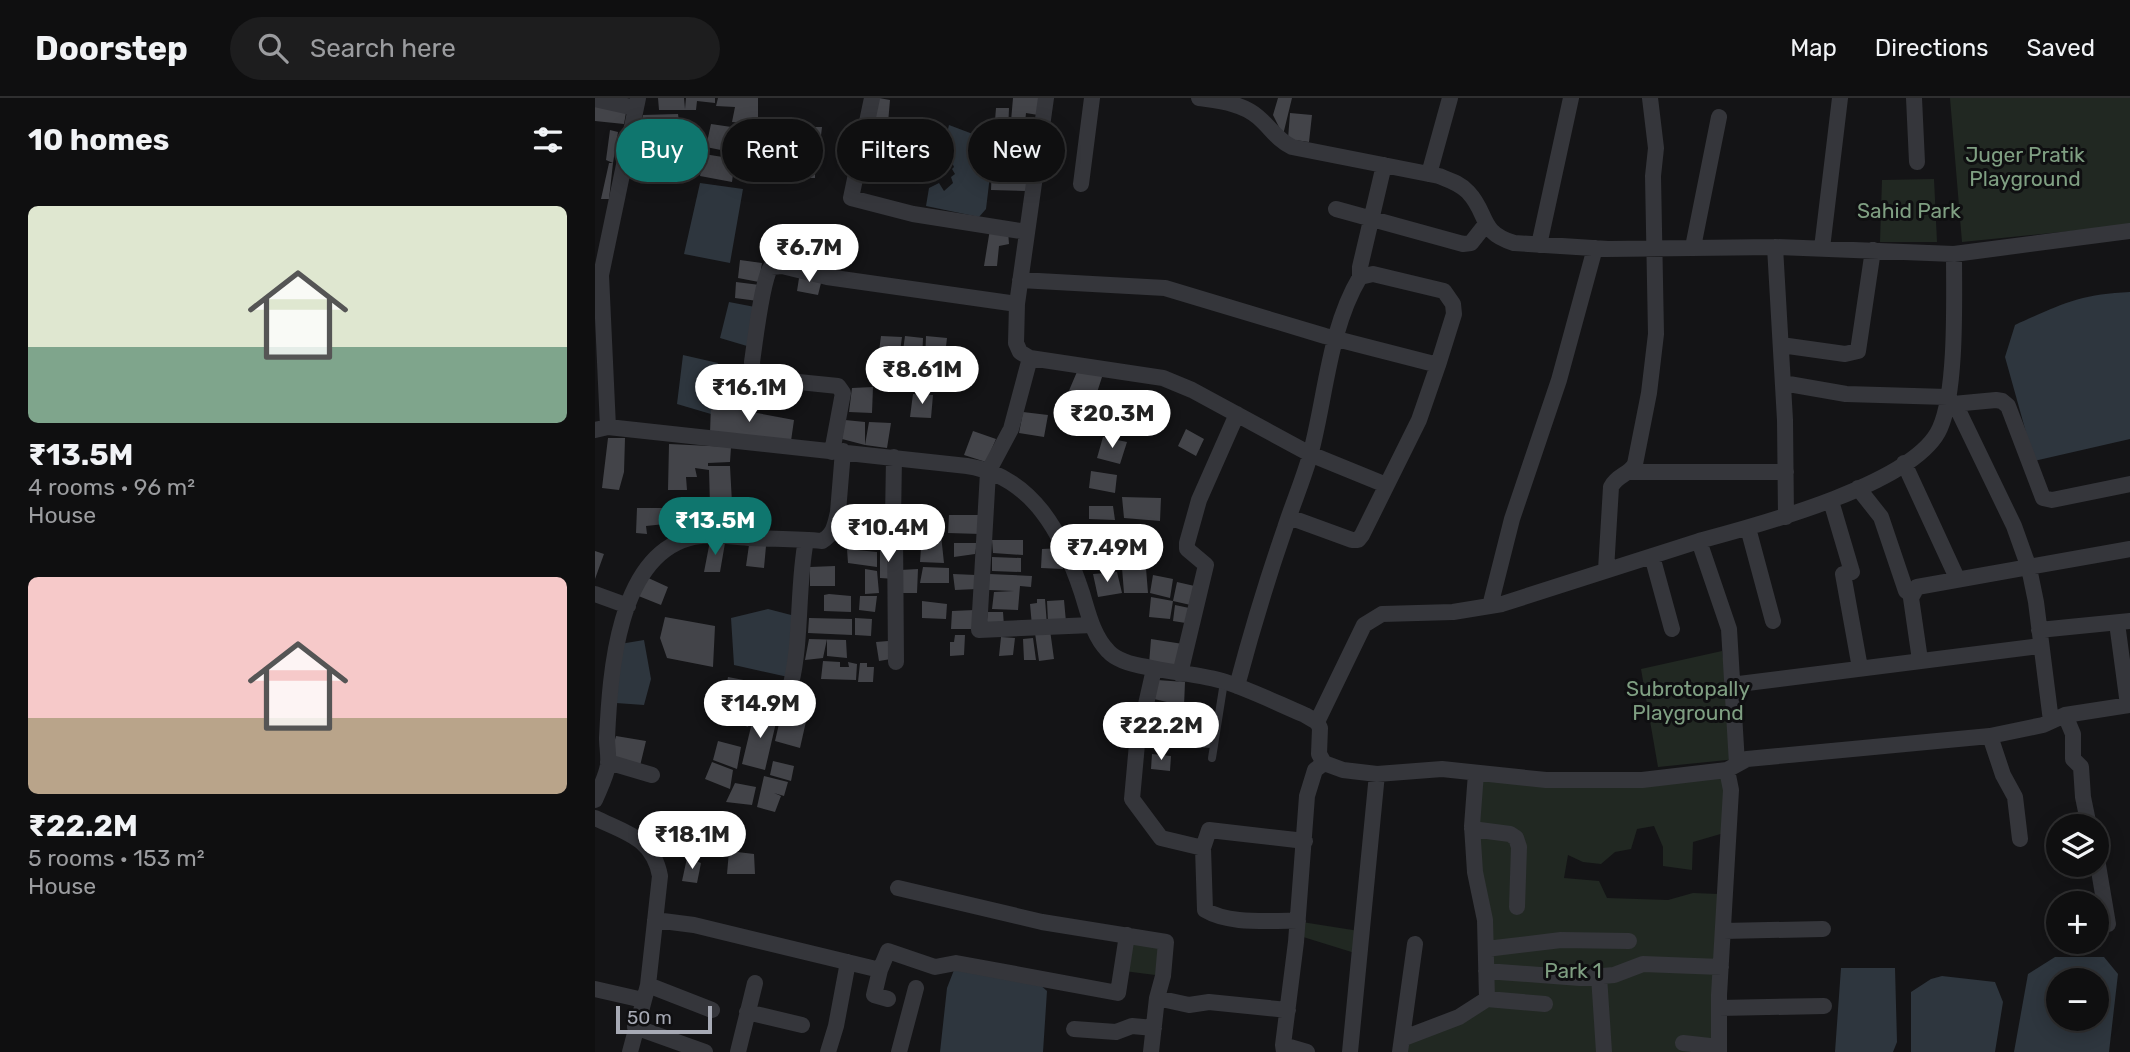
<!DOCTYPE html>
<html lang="en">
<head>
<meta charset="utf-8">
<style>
	:root { --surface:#0f0f10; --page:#1d1d1e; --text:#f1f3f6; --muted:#9b9c9f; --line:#2f2f30; --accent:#0f766e }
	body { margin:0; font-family:Rubik,sans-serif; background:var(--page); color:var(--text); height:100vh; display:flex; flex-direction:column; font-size:26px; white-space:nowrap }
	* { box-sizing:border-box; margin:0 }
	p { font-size:23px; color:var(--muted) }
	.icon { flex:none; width:38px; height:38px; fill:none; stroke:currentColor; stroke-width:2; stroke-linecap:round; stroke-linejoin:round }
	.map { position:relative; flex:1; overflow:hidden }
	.details { display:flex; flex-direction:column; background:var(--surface); width:595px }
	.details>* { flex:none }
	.banner { position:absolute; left:21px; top:21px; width:665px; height:63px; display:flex; gap:14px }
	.tools { position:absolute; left:1451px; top:716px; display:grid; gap:14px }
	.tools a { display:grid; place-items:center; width:63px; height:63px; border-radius:50%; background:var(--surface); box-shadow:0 4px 18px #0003,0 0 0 2px var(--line); font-size:35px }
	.scale { position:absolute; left:21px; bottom:18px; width:96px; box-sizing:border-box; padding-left:7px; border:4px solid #a7aab5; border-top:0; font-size:19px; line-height:24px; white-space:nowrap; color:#a7aab5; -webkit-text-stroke:5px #0f0f11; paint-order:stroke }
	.price { position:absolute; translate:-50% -60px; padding:0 16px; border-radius:24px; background:#fff; color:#222; font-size:23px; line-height:46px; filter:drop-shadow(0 2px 4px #0008) }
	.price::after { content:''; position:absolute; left:50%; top:42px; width:21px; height:16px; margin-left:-10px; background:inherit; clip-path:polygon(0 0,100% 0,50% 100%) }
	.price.active { background:var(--accent); color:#fff }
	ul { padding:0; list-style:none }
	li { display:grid; align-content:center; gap:14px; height:371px; padding:0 28px }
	li span { display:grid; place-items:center; height:217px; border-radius:10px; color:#555 }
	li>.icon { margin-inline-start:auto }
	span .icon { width:126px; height:126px; fill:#fffc; stroke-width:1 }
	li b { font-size:30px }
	h2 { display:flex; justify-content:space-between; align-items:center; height:84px; padding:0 28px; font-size:30px }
	.chip { padding:0 24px; border-radius:32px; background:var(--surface); box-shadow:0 4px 18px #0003,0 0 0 2px var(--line); font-size:24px; line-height:63px }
	.chip.active { background:var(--accent); color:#fff }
	header { display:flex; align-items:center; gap:42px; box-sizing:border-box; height:98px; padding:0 35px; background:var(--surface); border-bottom:2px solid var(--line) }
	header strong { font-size:33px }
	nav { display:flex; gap:38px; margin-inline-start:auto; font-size:24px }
	.search { width:490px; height:63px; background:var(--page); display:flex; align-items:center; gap:18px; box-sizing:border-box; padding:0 24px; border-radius:38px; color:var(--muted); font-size:26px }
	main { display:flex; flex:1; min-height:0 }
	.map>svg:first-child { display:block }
	.green { fill:#212822 }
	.water { fill:#2e363e; fill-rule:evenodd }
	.building { fill:#434449 }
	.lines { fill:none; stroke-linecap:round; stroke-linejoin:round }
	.lane { stroke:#35363b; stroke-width:8 }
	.street { stroke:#35363b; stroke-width:16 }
	.labels { text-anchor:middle; stroke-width:6; stroke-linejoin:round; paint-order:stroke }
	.park-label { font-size:21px; fill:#7f9f82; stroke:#0f0f11 }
</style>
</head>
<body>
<header>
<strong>Doorstep</strong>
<div class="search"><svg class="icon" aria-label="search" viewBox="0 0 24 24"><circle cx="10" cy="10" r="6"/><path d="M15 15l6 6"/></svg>Search here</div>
<nav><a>Map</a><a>Directions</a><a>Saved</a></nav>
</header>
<main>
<section class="details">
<h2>10 homes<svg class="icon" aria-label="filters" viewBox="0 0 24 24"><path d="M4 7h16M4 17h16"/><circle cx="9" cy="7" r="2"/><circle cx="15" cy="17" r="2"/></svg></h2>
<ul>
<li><span style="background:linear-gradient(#dfe7d0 65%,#7fa58c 0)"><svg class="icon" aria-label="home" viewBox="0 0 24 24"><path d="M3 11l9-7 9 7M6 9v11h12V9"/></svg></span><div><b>₹13.5M</b><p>4 rooms · 96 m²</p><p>House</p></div></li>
<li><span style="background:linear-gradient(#f6c9c9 65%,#b9a48a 0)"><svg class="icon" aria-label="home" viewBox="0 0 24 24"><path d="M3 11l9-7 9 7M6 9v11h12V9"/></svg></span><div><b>₹22.2M</b><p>5 rooms · 153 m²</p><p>House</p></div></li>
</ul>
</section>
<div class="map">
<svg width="1535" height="954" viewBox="0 0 1535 954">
	<rect width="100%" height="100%" fill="#141416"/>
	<path class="green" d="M1355 0H1535V127L1367 144Z
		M1339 81 1342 144H1285L1287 82Z
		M1127 553 1142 661 1063 669 1046 571Z
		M1128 676 1129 735 1098 744 1097 772 1068 768V749L1059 728 1042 731 1036 751 1020 754 1006 766 988 764 973 757 969 780 1004 783 1012 800 1073 802 1098 795 1123 796 1120 954H810L813 943 885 912 886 774 881 719 885 682Z
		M707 824 764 833 763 856 705 838Z
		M532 837 571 844 568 878 529 873Z"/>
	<path class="water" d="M354 27 399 44 391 111 384 119 331 108 334 90 344 85 349 93 358 85 356 79 360 76 357 71 359 69 354 58 348 62 346 59Z
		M105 85 148 91 135 165 89 156Z
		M1535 194V341L1439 363 1410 259 1420 227C1464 207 1485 196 1535 194Z
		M134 204 160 209 152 248 125 240Z
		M88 257 123 265 116 316 82 306Z
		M173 511 200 518 193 579 139 567 136 520Z
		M49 542 56 581 49 607 21 605 25 546Z
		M1460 859H1509L1523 876 1514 954H1419L1433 876ZM1463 882H1502V920H1463Z
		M1246 870H1300L1302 944 1298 954H1240Z
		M359 872 443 885 452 893 448 954H345L352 890Z
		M1347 878 1400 884 1408 904 1400 954H1316V894L1336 881Z"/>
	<path class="building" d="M63 0H89L90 11 91 0H120V5L102 3 101 12H64Z
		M123 0H163V26L137 24 140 9 121 8Z
		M284 0 295 2 293 25 277 23Z
		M418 0H446L443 17 431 15 430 25 416 23Z
		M683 0H697L688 37 678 17Z
		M0 4 32 9 29 26 0 23Z
		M401 10H414L413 35H399Z
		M695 15 717 17 714 44 693 41Z
		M83 16 86 39H70V29H60L57 36 45 32 48 17Z
		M116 26 150 31 146 56 111 49Z
		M210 29H227L224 55 206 51Z
		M15 32 23 34 18 65 11 62Z
		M44 35 65 37 67 51 53 47V62L34 60Z
		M164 36H183L182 64 161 62Z
		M109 56 140 61 137 84 105 78Z
		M202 60H220V80H200Z
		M14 65H18L14 101H6Z
		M397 68 432 69 431 93 396 92Z
		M395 131 413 133 414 146 404 148 402 168H389Z
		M145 162 167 165 164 184 143 180Z
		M205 174 227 181 223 197 202 193Z
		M141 184 165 187 163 203 140 200Z
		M286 238 307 239 304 261H283Z
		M310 238 328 240 327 263 307 260Z
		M331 238 352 240 349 265 330 263Z
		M484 269 508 276 495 316 467 309Z
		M327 272 342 274 340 293 324 292Z
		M141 283 163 285 159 308 138 305Z
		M278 289 277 315 254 314 257 290Z
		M318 296 338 297 336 320 315 319Z
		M512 304 533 310 527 324 502 319Z
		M116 306 158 311 157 314 199 322 196 343 115 335Z
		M428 314 453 317 449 339 424 335Z
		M250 322 270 324V347L247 341Z
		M274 324 296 325 292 350 270 347Z
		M591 331 609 341 601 358 583 348Z
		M378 333 401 341 391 364 369 357Z
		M508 339 532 344 525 366 502 360Z
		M13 340H30L29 374 24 392 7 390Z
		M74 346 136 349 135 364 113 365V368H135L137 405 115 407 114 372 100 370 102 379H91L92 392H73Z
		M496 373 522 377 520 395 494 390Z
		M527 399 566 400 565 423 529 420Z
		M494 408H518L520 422 494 421Z
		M42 410H71L70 426 51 428 52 436 41 435Z
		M354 417H387L386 436 353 435Z
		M250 418 283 420V434L249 433Z
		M557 429 560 454 536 455 535 431Z
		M327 436 346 437 349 465 325 464Z
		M397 442H428V457L398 455Z
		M115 443 130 445 125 474H109Z
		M359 445H382L380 456 359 459Z
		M513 445H532V465H514Z
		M154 447 171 448 169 470 151 468Z
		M467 450 468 471 446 470 447 451Z
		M252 451 282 454V469L253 465Z
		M300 451V481L285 480V452Z
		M0 453 9 456 0 481Z
		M397 459 426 460V474L397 473Z
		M240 468V488H215V469Z
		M328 469 354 470V485H325Z
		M527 470H551L553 495H529Z
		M270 471 282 473 284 495 270 496Z
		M323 471 322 495H303L305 472Z
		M522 474 527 495 503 499 498 476Z
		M358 476 381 477 382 491 360 492Z
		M394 476 437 478 436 489 425 488 423 512 397 511 399 494 419 493 394 492Z
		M558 477 578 481 575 500 555 495Z
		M49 478 73 489 66 507 41 497Z
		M582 484 604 489 600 508 578 503 575 521 554 519 556 499 578 503Z
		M234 496 256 498V514L229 513V497Z
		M265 498H282L280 514 264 512Z
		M442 501H450L452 527 437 528 435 506 442 505Z
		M469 502 471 524H453L452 503Z
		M327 503 352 506 351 521 327 520Z
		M580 507 599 511 597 526 578 523Z
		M380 512V531H356L357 513Z
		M393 514H408L409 528H391Z
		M70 519 120 528 118 569 72 560 65 540Z
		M214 520 257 521V537L213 535Z
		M260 520 277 521 276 538 260 537Z
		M455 532 459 561 444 563 440 535Z
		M360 537H370L369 557 355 558V544H359Z
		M406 539 420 540 418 557 404 558Z
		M438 540 441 562H429L428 541Z
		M214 541 251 542 252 560 232 558V541L228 560 210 562Z
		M556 541 588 546 585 569 554 566Z
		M293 543 296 561 284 563 281 544Z
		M228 563 245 564V569H254L253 564 262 566 261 582 226 581Z
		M265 565H272V569H279L278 584H263Z
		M133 579 164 585 158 608 129 601Z
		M562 582 590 584 589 608 559 601Z
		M169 587 195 592 187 613 162 607Z
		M129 604 158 608 153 629 125 619Z
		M160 612 183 616 170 672 147 666Z
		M187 613 212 619 205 650 180 643Z
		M554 619 585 622V637L553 633Z
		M602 629 621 631 618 650 600 649Z
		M21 638 51 643 45 668 15 661Z
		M123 643 146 649 142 671 118 662Z
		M557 656 576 658 575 673 556 671Z
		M178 663 199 668 196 683 175 677Z
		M117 664 138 672 135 691 110 681Z
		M169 678 193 684 189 698 179 695 186 698 180 714 162 709Z
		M140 685 161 689 157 707 131 704Z
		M77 725 93 729 86 753 70 747Z
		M134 753 159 756 160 776H132Z
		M92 760 106 765 102 785 87 783Z"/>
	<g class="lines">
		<path class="lane" d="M617 660 629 584"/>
		<path class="street" d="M277 0 256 100 318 116 432 134
			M451 0 422 206 421 245 425 254 435 260 568 280 597 292 715 356 791 387
			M604 0C624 3 647 5 663 19 676 30 682 42 697 49L844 78C854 82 865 85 873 94 894 116 883 134 919 145L1013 151 1180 149 1359 156 1535 133
			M1319 0 1322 64
			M0 1 40 10
			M834 76 855 0
			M486 86 497 0
			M741 111 868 146 876 145 891 126
			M944 147 976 0
			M1098 149 1124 19
			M1180 149 1190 322 1191 419
			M1227 150 1245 0
			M765 179V169L789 67
			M425 182 570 190 730 238 843 267
			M1186 247 1250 256 1263 253 1278 152
			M435 260 416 331 393 374 384 532 497 527
			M1188 285 1251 296 1352 299 1364 314 1419 428 1434 470 1441 504 1456 623
			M1358 306 1401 302 1407 303 1413 308 1448 400 1457 402 1535 386
			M13 329 6 177 43 0
			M0 332 13 329 372 368C438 378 468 437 487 495 493 514 498 538 513 553 522 563 539 567 552 569 577 575 606 576 631 584 658 593 684 606 710 617L722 624 725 630 724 656 729 665 748 672 782 676 847 671 951 682H1047L1132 672 1152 661 1395 638 1448 627 1470 617 1535 607
			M237 354 248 295 243 288 165 280 158 274 157 264C160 244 167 182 176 169L187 168 232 179 422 206
			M1309 365 1362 480
			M1036 374H1191
			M1263 390 1286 419 1311 493
			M1236 403 1257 474
			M243 414 248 353
			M298 423 299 359
			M1153 430 1178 523
			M1104 443C1160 428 1321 386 1345 330 1362 292 1359 200 1359 156
			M1057 458 1077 531
			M1011 472 1016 389C1022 377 1034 377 1040 366L1054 295 1061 236 1058 78 1061 50 1055 0
			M1248 476 1265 570
			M0 496 33 508
			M895 508 917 421 964 282 1000 150
			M1522 525 1533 607
			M1444 532 1535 523
			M1325 562 1316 500 1322 489 1535 451
			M559 571 542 646 537 701 566 740 608 750 614 732 710 743
			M585 576 611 467 592 451V445L604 402 642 316
			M196 586C207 539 202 489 211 442
			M1136 587 1445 548
			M642 588C656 535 672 482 690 430 698 405 709 380 716 354 731 297 734 231 765 179L778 176 849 193 858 206 859 216 843 267 824 322 767 437 763 442H757L694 419
			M1470 617 1478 636V661L1486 669 1488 699 1494 728
			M722 624 769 527 787 516 858 514 907 506 1104 443 1134 531 1142 666
			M1395 638 1408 677 1420 699 1425 741
			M13 664 57 677
			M0 702C4 692 11 679 13 667 14 658 12 649 12 640 15 577 22 455 99 439 119 435 137 439 157 440 180 441 204 441 227 443 239 436 240 427 243 414L292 417 298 423 300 435 301 564
			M0 720C31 735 58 740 65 778L53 887 35 954
			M877 731 915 736 921 740 924 749 922 809
			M608 750 610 812C635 827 675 822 703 823
			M1502 761 1513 826
			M303 790 447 824 571 844 568 878 562 900 594 907 614 904 693 912
			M60 822 99 827 285 872
			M1128 833 1228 831
			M891 851 966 842 1034 843
			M891 873 985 880 1019 877 1048 866 1126 869
			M1004 878 1009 954
			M53 887 117 912
			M0 891 48 902
			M293 901 279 897 285 872 293 853 340 869 361 865 523 895 532 837
			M892 901 950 906
			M1124 910 1229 908
			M152 914 207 927
			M40 929 110 954
			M479 931 521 934 537 928 559 930
			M809 940 864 919 892 901 890 822 880 774 877 728 881 675
			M1088 945 1124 949
			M688 947 701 844 712 698 720 672 729 665
			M143 954 160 885
			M233 954 241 928 253 864
			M304 954 321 890
			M556 954 562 900
			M689 954 688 947 712 954
			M755 954 782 676
			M805 954 820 846
			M1124 954V897L1136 692 1132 672"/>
	</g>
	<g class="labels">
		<g class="park-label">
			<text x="1430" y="64">Juger Pratik<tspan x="1430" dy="24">Playground</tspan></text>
			<text x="1314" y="120">Sahid Park</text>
			<text x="1093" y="598">Subrotopally<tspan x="1093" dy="24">Playground</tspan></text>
			<text x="978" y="880">Park 1</text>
		</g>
	</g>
</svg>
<div class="tools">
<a><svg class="icon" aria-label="layers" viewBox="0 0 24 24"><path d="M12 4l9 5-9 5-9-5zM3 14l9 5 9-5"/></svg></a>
<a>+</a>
<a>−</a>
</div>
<div class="scale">50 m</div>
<b class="price" style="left:214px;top:186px">₹6.7M</b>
<b class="price" style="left:327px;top:308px">₹8.61M</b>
<b class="price" style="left:154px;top:326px">₹16.1M</b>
<b class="price" style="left:517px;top:352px">₹20.3M</b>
<b class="price active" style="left:120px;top:459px">₹13.5M</b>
<b class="price" style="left:293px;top:466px">₹10.4M</b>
<b class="price" style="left:512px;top:486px">₹7.49M</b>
<b class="price" style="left:165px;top:642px">₹14.9M</b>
<b class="price" style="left:566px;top:664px">₹22.2M</b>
<b class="price" style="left:97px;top:773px">₹18.1M</b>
<div class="banner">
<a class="chip active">Buy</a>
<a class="chip">Rent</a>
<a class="chip">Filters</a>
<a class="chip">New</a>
</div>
</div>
</main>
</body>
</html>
